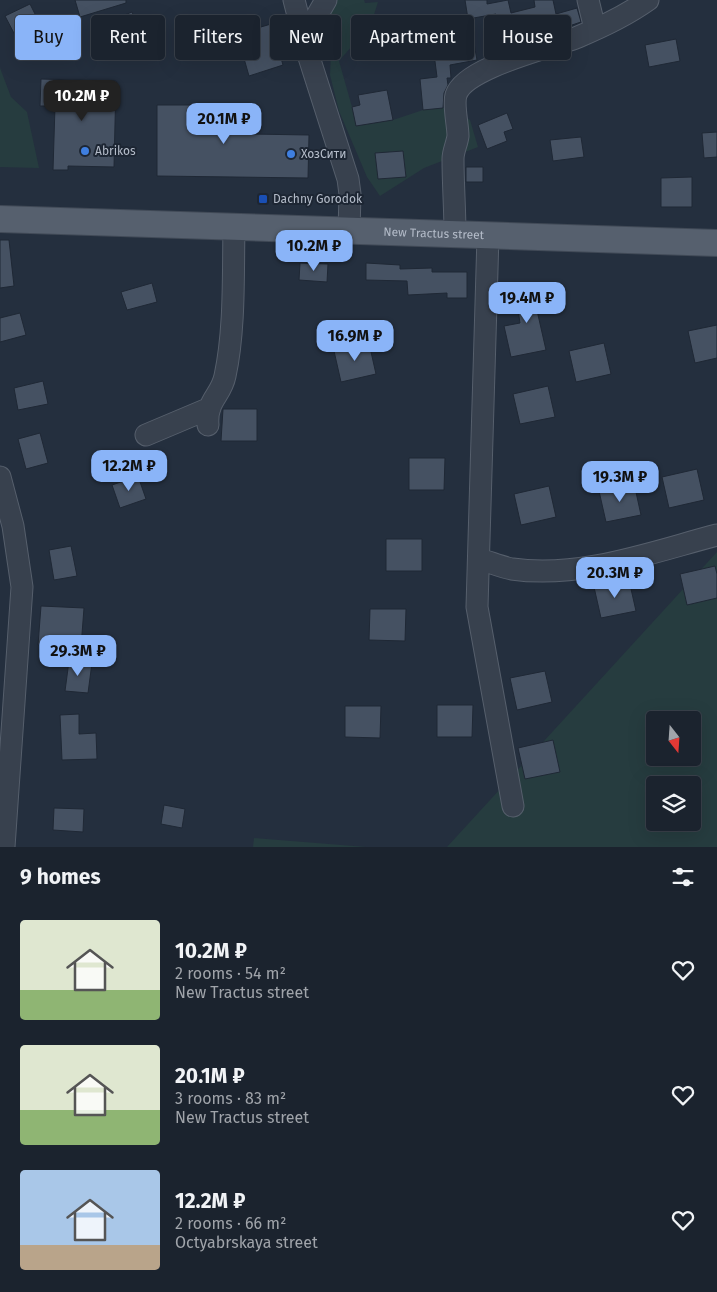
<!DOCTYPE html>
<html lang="en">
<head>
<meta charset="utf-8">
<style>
	:root { --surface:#1b232e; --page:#242b36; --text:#f1f3f6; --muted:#a0a4aa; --line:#39404a; --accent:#8ab4f8 }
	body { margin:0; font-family:"Fira Sans",sans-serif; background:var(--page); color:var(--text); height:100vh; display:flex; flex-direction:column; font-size:19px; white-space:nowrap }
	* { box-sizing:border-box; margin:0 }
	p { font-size:16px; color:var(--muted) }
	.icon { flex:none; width:28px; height:28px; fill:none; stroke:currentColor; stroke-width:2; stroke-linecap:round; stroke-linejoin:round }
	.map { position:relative; height:847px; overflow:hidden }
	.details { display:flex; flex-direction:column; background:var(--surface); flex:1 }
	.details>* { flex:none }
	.hud { position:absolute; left:15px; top:15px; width:688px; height:45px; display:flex; gap:10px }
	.needle { width:32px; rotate:163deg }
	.controls { position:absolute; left:646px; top:711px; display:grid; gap:10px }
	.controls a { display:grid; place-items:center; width:55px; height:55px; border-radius:5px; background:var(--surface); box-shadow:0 5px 20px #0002,0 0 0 1px var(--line); font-size:25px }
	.price { position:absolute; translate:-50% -42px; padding:0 11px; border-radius:10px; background:var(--accent); color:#111; font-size:16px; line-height:32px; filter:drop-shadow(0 1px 2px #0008) }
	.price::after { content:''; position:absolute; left:50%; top:30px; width:15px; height:11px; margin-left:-8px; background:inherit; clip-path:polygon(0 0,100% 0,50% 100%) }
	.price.active { background:#222; color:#fff }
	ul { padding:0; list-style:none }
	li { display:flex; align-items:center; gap:15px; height:125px; padding:0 20px }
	li span { display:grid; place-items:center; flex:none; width:140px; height:100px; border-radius:5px; color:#555 }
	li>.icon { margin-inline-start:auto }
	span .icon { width:60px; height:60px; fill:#fffc; stroke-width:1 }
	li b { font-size:21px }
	h2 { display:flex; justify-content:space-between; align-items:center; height:60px; padding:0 20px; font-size:21px }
	.pill { padding:0 18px; border-radius:5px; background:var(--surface); box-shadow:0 5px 20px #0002,0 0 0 1px var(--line); font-size:18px; line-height:45px }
	.pill.active { background:var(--accent); color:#111 }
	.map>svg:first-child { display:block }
	.green { fill:#263c3f; fill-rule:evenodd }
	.building { fill:#455162; stroke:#1f2835 }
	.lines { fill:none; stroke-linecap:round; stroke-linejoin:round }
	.minor-casing { stroke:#565f6c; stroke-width:23 }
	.major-casing { stroke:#414a57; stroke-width:28 }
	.minor { stroke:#38414e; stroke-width:21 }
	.major { stroke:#56606e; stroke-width:26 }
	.shop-dot { fill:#3f7fe0; stroke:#1d2633; stroke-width:2 }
	.transit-dot { fill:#1a4fb4; stroke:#1d2633; stroke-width:2 }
	.labels { text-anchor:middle; stroke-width:4; stroke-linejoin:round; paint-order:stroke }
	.poi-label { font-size:12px; fill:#b4bcc9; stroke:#1d2633; text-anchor:start }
	.street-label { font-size:12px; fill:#b4bcc9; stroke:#1d2633 }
</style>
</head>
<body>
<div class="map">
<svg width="717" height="847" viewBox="0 0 717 847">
	<rect width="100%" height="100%" fill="#242f3e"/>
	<path class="green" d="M333 0H364L365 3 378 2 371 24 339 61 352 107 356 126 393 120 423 110 451 107 470 120 478 147 424 168 380 196 367 177 339 111 330 75 331 51 322 39 323 25Z
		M0 68 11 97 27 112 39 168 0 167Z
		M717 552V847H447ZM655 720H692V758H655ZM655 785H692V822H655Z
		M254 838 366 847H253Z"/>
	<path class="building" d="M75 0H126V3L80 17Z
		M465 0H487V4L508 0 511 13 535 7 534 0H553L556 14 577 8 581 22 507 47 499 18 497 19 496 14 468 19Z
		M30 4 41 26 17 39 5 16Z
		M132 12 142 37 127 42 117 18Z
		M271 24 283 65 249 76 237 34Z
		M473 38 477 60 450 65 451 78H447L448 85 444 93 443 108 423 110 420 79 437 77 433 46Z
		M676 39 680 61 649 67 645 45Z
		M41 79 116 81 114 167 68 166V170H53L55 106H40Z
		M387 90 393 120 356 126 352 107 360 105 358 95Z
		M157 105H250V134L309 135 308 178 157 176Z
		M507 113 513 129 504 132 507 141 487 149 478 125Z
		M717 132V157L704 158 702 133Z
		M581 137 584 157 553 161 550 140Z
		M403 151 406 177 378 179 375 153Z
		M466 167H483V182H466Z
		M692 177V207H661V178Z
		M0 240H9L14 286 0 288Z
		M300 263 328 264 327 282 299 280Z
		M366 263 400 265V269L432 268V272H467V298H447V293L408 295 407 281 366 280Z
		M152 283 157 302 127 310 121 292Z
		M541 287 544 305 536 306 546 350 511 357 504 326 520 323 515 291Z
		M20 313 26 335 0 342V318Z
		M717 325V358L695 363 688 331Z
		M369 343 376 374 341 382 334 351Z
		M604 343 611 374 576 382 569 351Z
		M43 381 48 404 18 410 14 388Z
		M548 386 555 417 520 424 513 394Z
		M223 409H257V441H221Z
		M40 433 48 463 26 469 18 439Z
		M409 458H445L444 490H409Z
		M697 469 704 500 669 508 662 477Z
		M138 476 146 499 120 508 112 485Z
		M634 483 641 515 606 522 599 491Z
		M549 486 556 517 521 525 514 494Z
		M386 539H422V571H386Z
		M71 546 77 576 54 580 49 550Z
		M715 566 717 574V598L687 605 680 574Z
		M629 580 636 611 601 618 594 587Z
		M41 606 84 608 81 647 38 645Z
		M370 609H406L405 641 369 640Z
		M69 661 92 663 88 693 65 691Z
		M545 671 552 702 517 710 510 678Z
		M437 705H473L472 737H437Z
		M345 706H381L380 738 345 737Z
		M79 714V734L96 733 97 759 62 760 60 715Z
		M553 740 560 772 525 779 518 748Z
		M164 805 185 809 182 828 161 824Z
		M54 808 84 809 83 832 53 830Z"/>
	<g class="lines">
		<g class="minor-casing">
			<path id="minor" d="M294 0 307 51 348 179 350 194 349 231
				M588 0 595 29
				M308 45 311 26 326 0
				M455 235C455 209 453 184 453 159 453 151 457 144 458 136 458 125 453 105 456 95 465 67 551 48 578 37 602 27 627 15 648 0
				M488 236 477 607 513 806
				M208 425C206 400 221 396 225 376 235 330 233 274 234 227
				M146 435 210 408
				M0 477 13 526 22 587 4 847
				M479 559C490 562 501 567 512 569 580 579 652 552 717 535"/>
		</g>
		<g class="major-casing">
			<g id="major">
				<path id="s1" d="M0 219 717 243"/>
			</g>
		</g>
		<use href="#minor" class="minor"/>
		<use href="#major" class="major"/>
	</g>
	<g class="shop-dot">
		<circle cx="85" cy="151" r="5"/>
		<circle cx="291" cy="154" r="5"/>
	</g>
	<rect class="transit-dot" x="258" y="194" width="10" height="10" rx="2.5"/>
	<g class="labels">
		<g class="poi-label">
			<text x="95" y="155">Abrikos</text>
			<text x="301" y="158">ХозСити</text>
			<text x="273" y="203">Dachny Gorodok</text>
		</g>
		<g class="street-label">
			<text dy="4" stroke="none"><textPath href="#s1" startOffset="434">New Tractus street</textPath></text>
		</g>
	</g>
</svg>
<div class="controls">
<a><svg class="needle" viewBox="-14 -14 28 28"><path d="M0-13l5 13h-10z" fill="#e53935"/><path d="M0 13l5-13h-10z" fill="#a0a4aa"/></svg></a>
<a><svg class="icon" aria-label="layers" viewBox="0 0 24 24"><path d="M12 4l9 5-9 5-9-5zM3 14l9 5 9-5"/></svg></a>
</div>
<b class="price active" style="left:82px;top:122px">10.2M ₽</b>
<b class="price" style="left:224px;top:145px">20.1M ₽</b>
<b class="price" style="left:314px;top:272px">10.2M ₽</b>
<b class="price" style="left:527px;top:324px">19.4M ₽</b>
<b class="price" style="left:355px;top:362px">16.9M ₽</b>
<b class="price" style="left:129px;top:492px">12.2M ₽</b>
<b class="price" style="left:620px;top:503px">19.3M ₽</b>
<b class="price" style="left:615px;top:599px">20.3M ₽</b>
<b class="price" style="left:78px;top:677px">29.3M ₽</b>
<div class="hud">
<a class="pill active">Buy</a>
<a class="pill">Rent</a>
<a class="pill">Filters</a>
<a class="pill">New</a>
<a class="pill">Apartment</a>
<a class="pill">House</a>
</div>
</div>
<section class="details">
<h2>9 homes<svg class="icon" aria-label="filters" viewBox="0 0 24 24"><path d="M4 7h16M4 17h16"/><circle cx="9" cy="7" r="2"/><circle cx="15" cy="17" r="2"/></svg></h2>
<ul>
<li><span style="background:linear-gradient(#dfe7d0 70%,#8fb573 0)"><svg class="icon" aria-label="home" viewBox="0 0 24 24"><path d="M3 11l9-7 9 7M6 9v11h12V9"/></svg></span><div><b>10.2M ₽</b><p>2 rooms · 54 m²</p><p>New Tractus street</p></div><svg class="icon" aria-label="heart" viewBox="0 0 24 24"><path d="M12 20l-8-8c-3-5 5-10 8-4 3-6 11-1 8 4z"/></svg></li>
<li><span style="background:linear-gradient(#dfe7d0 65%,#8fb573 0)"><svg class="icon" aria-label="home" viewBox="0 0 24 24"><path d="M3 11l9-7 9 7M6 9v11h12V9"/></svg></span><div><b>20.1M ₽</b><p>3 rooms · 83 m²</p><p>New Tractus street</p></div><svg class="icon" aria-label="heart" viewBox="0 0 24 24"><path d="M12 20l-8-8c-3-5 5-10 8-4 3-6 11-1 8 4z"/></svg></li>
<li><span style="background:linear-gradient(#a9c7e8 75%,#b9a48a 0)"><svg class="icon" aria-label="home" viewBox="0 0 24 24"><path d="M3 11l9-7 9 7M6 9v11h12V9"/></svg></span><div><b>12.2M ₽</b><p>2 rooms · 66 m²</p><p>Octyabrskaya street</p></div><svg class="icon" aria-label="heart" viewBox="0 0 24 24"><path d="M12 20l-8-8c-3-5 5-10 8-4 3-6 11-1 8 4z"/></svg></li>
</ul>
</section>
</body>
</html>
